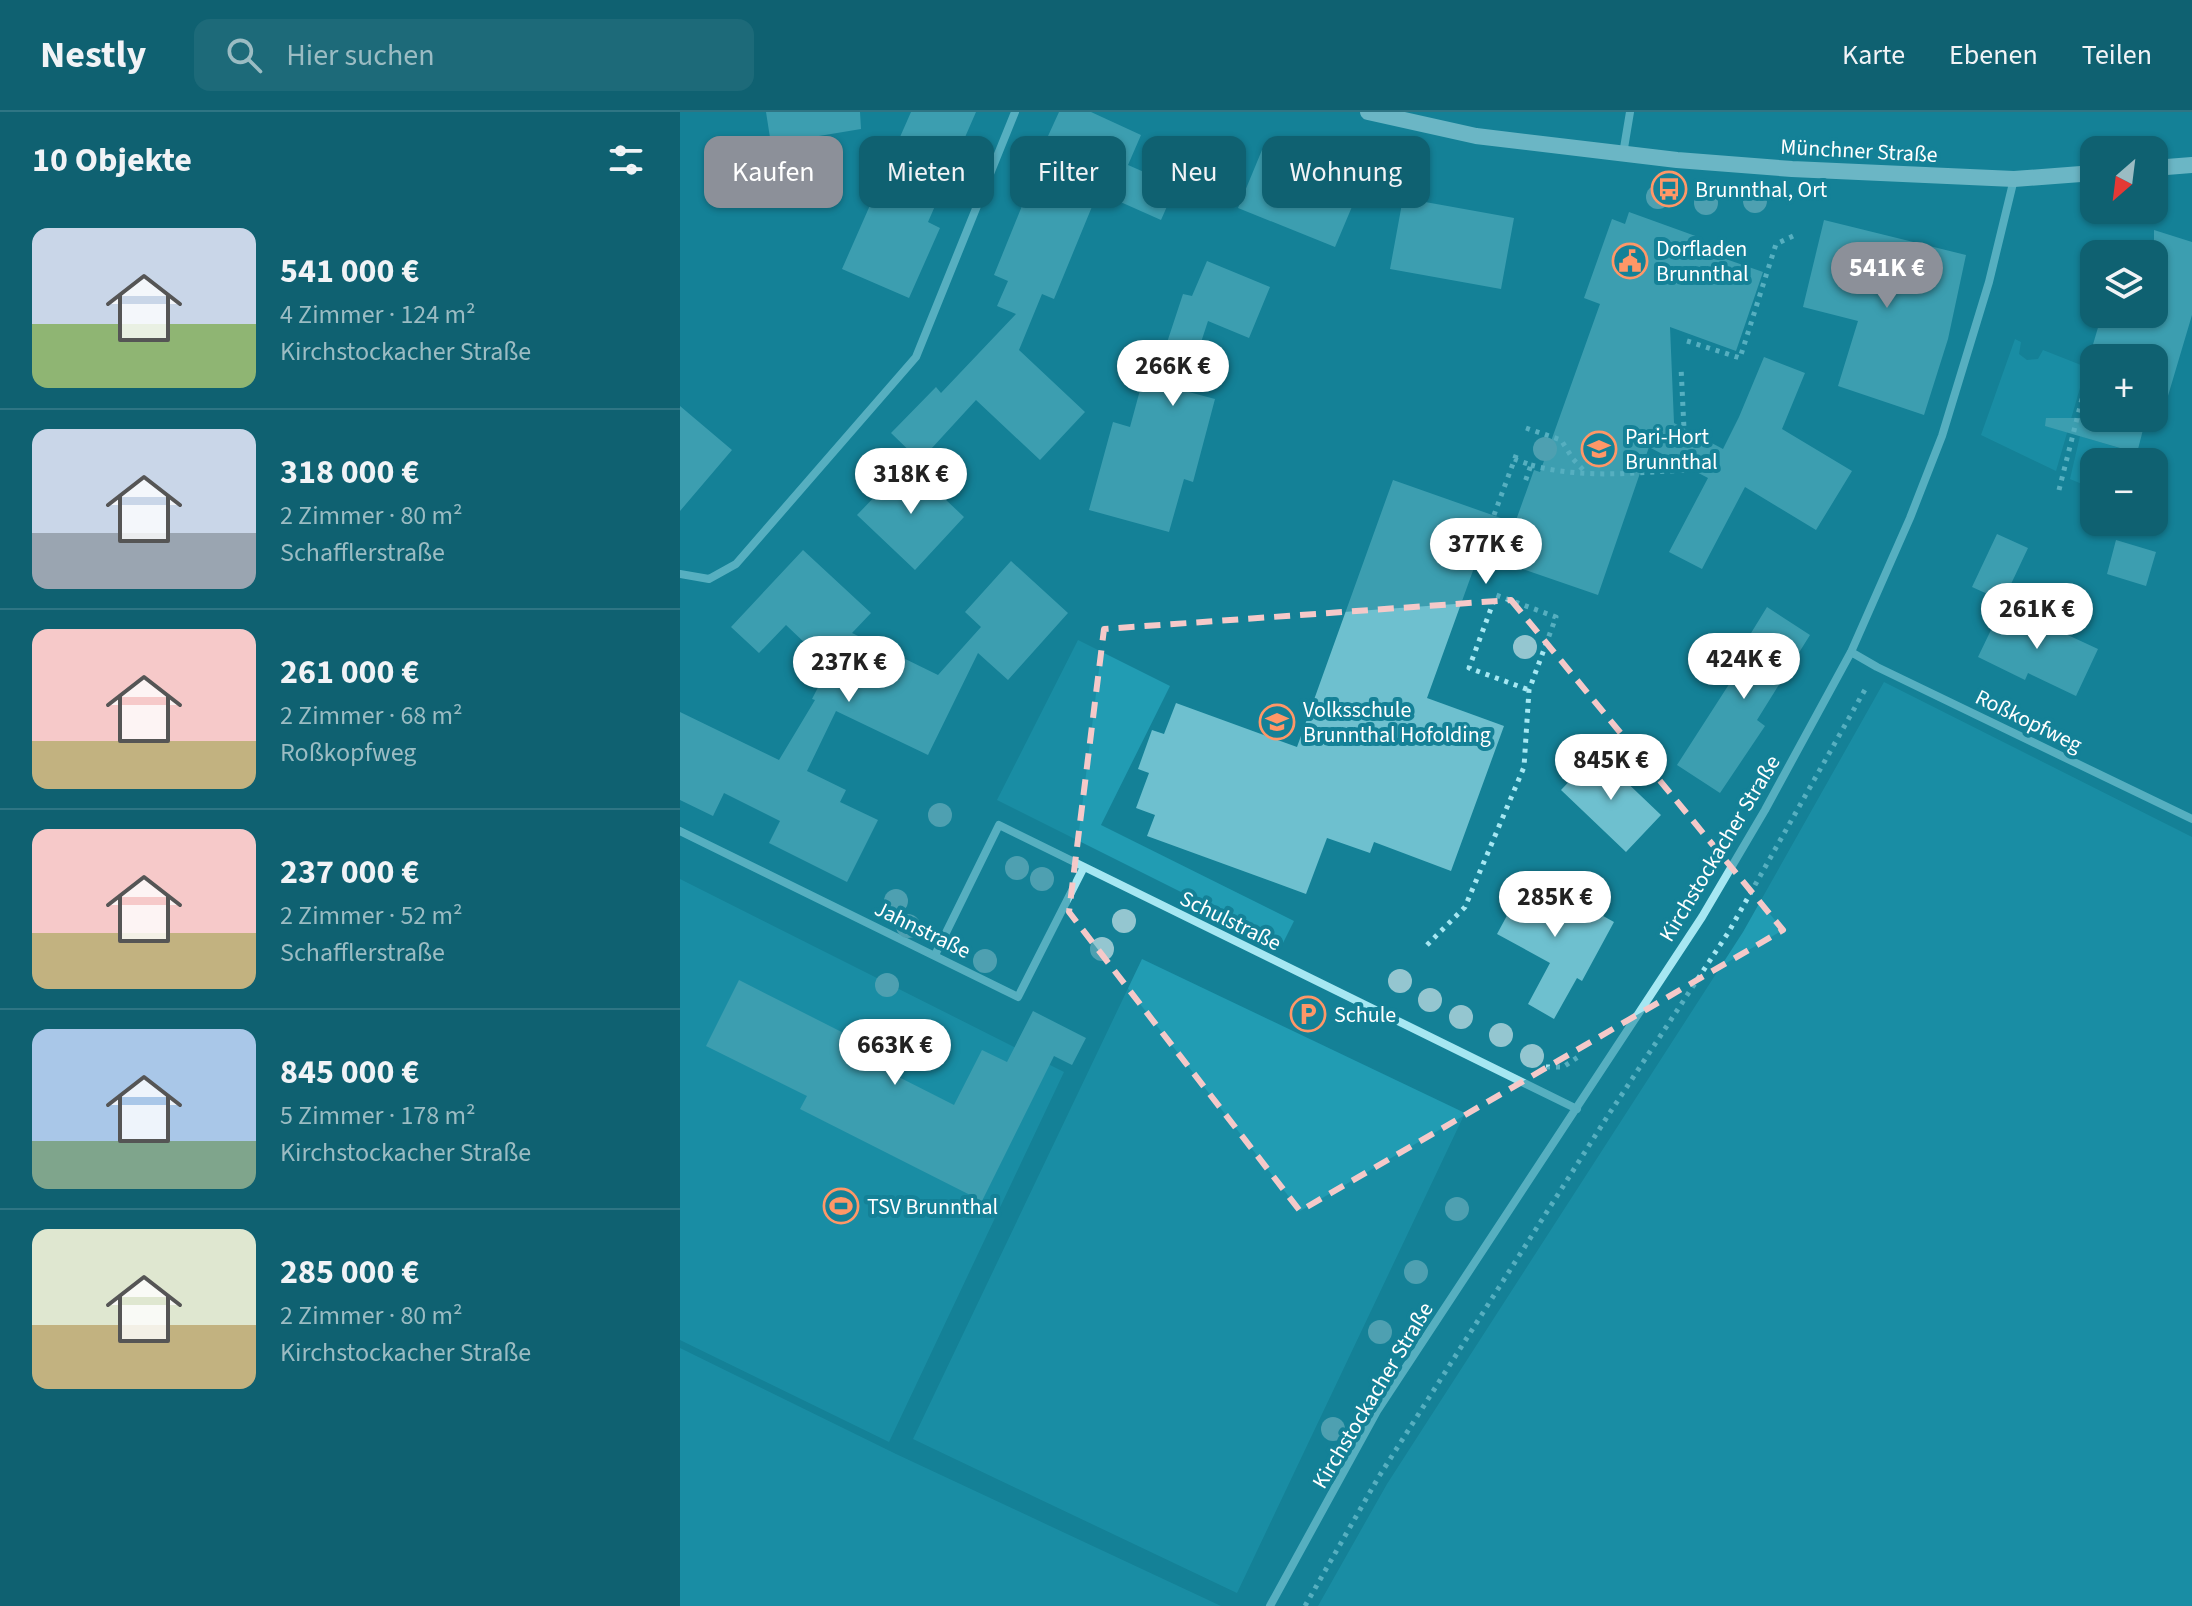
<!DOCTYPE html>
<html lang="de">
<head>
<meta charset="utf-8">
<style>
	:root { --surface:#0f6171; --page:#1d6a79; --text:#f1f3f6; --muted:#9bbcc3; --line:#2f7584; --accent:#8c9099 }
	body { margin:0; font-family:"Source Sans 3",sans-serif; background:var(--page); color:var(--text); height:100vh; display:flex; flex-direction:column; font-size:30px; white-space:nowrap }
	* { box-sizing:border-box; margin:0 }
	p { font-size:26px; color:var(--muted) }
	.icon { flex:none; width:44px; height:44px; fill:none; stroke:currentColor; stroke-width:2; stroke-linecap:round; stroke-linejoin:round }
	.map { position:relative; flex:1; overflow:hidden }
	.panel { display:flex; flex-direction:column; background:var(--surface); width:680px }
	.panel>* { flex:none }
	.hud { position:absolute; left:24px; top:24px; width:760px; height:72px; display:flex; gap:16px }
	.needle { width:52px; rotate:208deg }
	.fabs { position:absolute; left:1400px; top:24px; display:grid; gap:16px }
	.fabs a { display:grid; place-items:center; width:88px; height:88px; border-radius:16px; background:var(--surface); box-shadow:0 2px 6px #0004; font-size:40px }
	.price { position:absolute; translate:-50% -68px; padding:0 18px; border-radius:28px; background:#fff; color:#222; font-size:26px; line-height:52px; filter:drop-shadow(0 2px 4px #0008) }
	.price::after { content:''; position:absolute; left:50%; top:48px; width:24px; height:18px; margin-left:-12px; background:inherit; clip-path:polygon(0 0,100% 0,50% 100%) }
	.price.current { background:var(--accent); color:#fff }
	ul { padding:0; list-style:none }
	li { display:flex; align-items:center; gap:24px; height:200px; padding:0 32px }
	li+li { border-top:2px solid var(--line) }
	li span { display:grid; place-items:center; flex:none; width:224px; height:160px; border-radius:16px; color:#555 }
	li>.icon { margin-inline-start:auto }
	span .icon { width:96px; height:96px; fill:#fffc; stroke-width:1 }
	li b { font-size:34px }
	h2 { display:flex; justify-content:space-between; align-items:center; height:96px; padding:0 32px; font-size:34px }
	.chip { padding:0 28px; border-radius:16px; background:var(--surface); box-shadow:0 2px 6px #0004; font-size:28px; line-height:72px }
	.chip.current { background:var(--accent); color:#fff }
	header { display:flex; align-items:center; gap:48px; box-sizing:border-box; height:112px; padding:0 40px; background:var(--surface); border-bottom:2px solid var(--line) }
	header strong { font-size:38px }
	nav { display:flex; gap:44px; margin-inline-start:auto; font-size:28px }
	.search { width:560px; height:72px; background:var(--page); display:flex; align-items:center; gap:20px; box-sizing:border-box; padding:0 28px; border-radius:16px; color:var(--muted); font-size:30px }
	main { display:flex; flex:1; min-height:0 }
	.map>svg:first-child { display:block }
	.green { fill:#219cb3 }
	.building { fill:#6ec0cf }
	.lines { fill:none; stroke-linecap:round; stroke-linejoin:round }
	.path { stroke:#a6e7f2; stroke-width:5; stroke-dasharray:4 6; stroke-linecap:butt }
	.street { stroke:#a6e7f2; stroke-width:8 }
	.secondary { stroke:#d5f6fc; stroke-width:16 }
	.tree { fill:#94c6d0 }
	.marked { fill:none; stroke:#f5c9c9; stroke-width:6; stroke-dasharray:16 10; stroke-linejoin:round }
	.labels { text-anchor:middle; stroke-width:8; stroke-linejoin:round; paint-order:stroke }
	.street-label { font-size:22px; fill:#fff; stroke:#148197 }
	.poi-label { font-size:22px; fill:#fff; stroke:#148197; text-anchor:start }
</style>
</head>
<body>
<header>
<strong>Nestly</strong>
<div class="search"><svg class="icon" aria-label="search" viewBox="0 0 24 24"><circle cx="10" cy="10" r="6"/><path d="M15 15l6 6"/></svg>Hier suchen</div>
<nav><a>Karte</a><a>Ebenen</a><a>Teilen</a></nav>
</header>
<main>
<section class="panel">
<h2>10 Objekte<svg class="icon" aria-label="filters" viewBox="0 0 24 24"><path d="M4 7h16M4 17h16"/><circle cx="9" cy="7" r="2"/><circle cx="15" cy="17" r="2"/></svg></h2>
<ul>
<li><span style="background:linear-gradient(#c9d6e8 60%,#8fb573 0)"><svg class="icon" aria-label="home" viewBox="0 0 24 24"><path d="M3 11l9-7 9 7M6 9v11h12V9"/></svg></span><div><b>541 000 €</b><p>4 Zimmer · 124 m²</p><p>Kirchstockacher Straße</p></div></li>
<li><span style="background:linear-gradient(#c9d6e8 65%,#9aa5b1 0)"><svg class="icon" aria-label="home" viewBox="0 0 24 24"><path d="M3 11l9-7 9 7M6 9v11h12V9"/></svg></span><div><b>318 000 €</b><p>2 Zimmer · 80 m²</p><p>Schafflerstraße</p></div></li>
<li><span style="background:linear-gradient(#f6c9c9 70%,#c2b280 0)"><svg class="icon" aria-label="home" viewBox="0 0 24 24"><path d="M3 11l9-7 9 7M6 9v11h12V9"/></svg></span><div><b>261 000 €</b><p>2 Zimmer · 68 m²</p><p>Roßkopfweg</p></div></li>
<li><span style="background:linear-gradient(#f6c9c9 65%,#c2b280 0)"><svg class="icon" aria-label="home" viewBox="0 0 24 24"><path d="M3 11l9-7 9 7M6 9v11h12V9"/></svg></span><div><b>237 000 €</b><p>2 Zimmer · 52 m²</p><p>Schafflerstraße</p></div></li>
<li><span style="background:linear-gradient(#a9c7e8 70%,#7fa58c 0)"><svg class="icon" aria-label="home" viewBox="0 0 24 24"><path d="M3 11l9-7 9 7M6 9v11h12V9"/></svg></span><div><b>845 000 €</b><p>5 Zimmer · 178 m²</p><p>Kirchstockacher Straße</p></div></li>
<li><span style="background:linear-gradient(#dfe7d0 60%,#c2b280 0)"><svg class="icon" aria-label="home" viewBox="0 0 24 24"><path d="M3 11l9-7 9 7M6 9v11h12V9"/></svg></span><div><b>285 000 €</b><p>2 Zimmer · 80 m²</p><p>Kirchstockacher Straße</p></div></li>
</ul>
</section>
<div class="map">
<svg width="1512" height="1494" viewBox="0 0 1512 1494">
	<rect width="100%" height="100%" fill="#148197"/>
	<path class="green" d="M1335 227 1341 230 1339 242 1347 248 1358 247 1363 238 1406 255 1376 359 1301 323Z
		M1400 324 1455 341 1460 343 1458 350H1414V377L1390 367Z
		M398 528 490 574 421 713 614 809 603 831 317 688Z
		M1204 570 1512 725V1494H638L707 1372 1063 820Z
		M0 767 384 960 209 1330 0 1228Z
		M462 847 785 1001 557 1481 233 1327Z
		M0 1236 216 1342 541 1494H0Z"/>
	<path class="building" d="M86 0H180L181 17 91 32Z
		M231 0H296L248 110 260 116 229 186 162 157Z
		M379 0H411L461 23 448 53 496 74 481 108 418 80 374 187 362 182 339 238 405 300 360 348 296 288 240 349 211 321 256 275 261 281 336 202 317 194 328 169 314 163 361 47 358 46Z
		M582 38 679 78 655 135 558 96Z
		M723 86 834 106 821 177 710 157Z
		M949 100 1021 126 1017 137 1083 160 1056 239 990 215 994 311 1043 337 1059 305 1084 245 1125 261 1102 317 1172 359 1136 418 1065 375 1022 457 989 440 1028 366 969 335 918 483 799 442 747 586 824 614 771 759 694 730 690 741 647 726 626 782 467 724 475 703 456 696 469 661 458 657 472 618 484 622 496 591 617 635 713 368 835 411 854 358 860 360 920 192 904 186 932 107 945 112Z
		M1144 108 1286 143 1268 227 1244 303 1158 274 1178 209 1123 195Z
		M1474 118 1512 130V203L1482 304 1474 303V246H1409L1422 202H1474Z
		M527 149 590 175 569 226 528 209 505 279 535 287 513 370 504 367 489 420 409 398 433 310 450 315 463 267 474 270 503 182 512 184Z
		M0 294 52 338 0 399Z
		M1366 306H1466L1457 341 1365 314Z
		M227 351 284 405 235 458 177 403Z
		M1317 422 1348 436 1323 489 1292 475Z
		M1436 428 1476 440 1466 474 1427 462Z
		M123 438 191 501 172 521 258 563 301 515 285 500 331 449 388 501 328 568 298 541 248 643 156 599 127 659 166 678 160 690 198 708 167 770 89 731 100 709 44 681 33 704 0 688V600L99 648 135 588 132 587 149 554 106 513 79 541 51 515Z
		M1323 493 1418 537 1396 584 1348 561 1345 568 1298 545Z
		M1087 495 1130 523 1077 608 1085 614 1040 681 997 653 1064 549 1057 544Z
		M916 641 981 703 946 740 881 678Z
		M849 763 934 810 902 869 897 866 874 907 848 892 870 851 817 822Z
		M59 868 205 942 199 955 274 993 302 938 327 950 353 899 406 926 392 953 374 944 302 1089 120 997 127 984 26 934Z"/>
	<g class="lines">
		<path class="path" d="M1007 229 1060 246 1096 132 1113 124
			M846 316 881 328 893 347 907 362
			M834 347 851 353 845 370 848 372
			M851 353C902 367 953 361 1006 358L1001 255
			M1379 378 1407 267 1411 268
			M814 403 838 338
			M747 833 785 795 844 655 849 578 876 505 816 483 789 556 849 578
			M866 955H883L901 943
			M625 1494 698 1366 929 1002 1048 821 1187 574"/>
		<path class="street" d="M943 42 950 0
			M0 462 29 467 56 452 236 245 335 0
			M1171 540 1197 555 1512 707
			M0 719 338 885 404 755
			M255 843 319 713 897 997
			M590 1494 697 1299 1022 805 1085 698 1171 540 1230 406 1262 324 1309 170 1334 67"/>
		<path class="secondary" d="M688 0 796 24 997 48 1112 57 1334 67 1414 61
			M1474 56 1512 53"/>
	</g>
	<g class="tree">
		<circle cx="978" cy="85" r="12"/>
		<circle cx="1075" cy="89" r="12"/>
		<circle cx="1026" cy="91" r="12"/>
		<circle cx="865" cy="337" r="12"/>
		<circle cx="845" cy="535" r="12"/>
		<circle cx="260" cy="703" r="12"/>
		<circle cx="337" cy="756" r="12"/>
		<circle cx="362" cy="767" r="12"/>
		<circle cx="216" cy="789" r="12"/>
		<circle cx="444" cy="809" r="12"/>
		<circle cx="228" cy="814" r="12"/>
		<circle cx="422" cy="837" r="12"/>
		<circle cx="305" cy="849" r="12"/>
		<circle cx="720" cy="869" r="12"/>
		<circle cx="207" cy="873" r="12"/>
		<circle cx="750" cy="888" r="12"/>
		<circle cx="781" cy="905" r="12"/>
		<circle cx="821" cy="923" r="12"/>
		<circle cx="852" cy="944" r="12"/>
		<circle cx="777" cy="1097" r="12"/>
		<circle cx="736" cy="1160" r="12"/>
		<circle cx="700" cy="1220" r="12"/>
		<circle cx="653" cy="1317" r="12"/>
	</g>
	<path d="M0 0H1512V1494H0ZM831 488 1103 818 620 1099 389 800 424 517Z" fill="#148197" fill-opacity=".55" fill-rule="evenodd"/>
	<path class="marked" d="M831 488 1103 818 620 1099 389 800 424 517Z"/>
	<defs>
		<g id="bus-ring" transform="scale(1.8)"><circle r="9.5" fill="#148197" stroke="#ff9767" stroke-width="1.5"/><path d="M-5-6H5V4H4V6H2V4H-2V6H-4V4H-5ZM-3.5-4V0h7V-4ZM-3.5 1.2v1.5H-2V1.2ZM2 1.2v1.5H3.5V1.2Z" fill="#ff9767"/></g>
		<g id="civic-ring" transform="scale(1.8)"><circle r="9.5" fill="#148197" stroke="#ff9767" stroke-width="1.5"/><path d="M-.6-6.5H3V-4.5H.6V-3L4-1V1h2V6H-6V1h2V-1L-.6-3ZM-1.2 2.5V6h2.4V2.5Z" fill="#ff9767"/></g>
		<g id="school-ring" transform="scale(1.8)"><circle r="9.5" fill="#148197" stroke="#ff9767" stroke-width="1.5"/><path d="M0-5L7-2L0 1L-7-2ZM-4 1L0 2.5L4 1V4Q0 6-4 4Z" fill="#ff9767"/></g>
		<g id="parking-ring" transform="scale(1.8)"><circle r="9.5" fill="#148197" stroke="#ff9767" stroke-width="1.5"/><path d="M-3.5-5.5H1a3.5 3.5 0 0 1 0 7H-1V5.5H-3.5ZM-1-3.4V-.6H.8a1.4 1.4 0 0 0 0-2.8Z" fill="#ff9767"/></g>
		<g id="stadium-ring" transform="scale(1.8)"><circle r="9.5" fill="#148197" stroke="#ff9767" stroke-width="1.5"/><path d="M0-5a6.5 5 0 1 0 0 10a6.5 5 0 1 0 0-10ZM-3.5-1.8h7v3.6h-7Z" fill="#ff9767"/></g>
	</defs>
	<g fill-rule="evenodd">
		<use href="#bus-ring" x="989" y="77"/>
		<use href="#civic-ring" x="950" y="149"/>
		<use href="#school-ring" x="919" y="337"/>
		<use href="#school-ring" x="597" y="610"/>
		<use href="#parking-ring" x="628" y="902"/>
		<use href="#stadium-ring" x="161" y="1094"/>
	</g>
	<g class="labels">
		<g class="street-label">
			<text transform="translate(1179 38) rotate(3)" y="8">Münchner Straße</text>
			<text transform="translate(1349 608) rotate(26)" y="8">Roßkopfweg</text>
			<text transform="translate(1039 736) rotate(-59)" y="8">Kirchstockacher Straße</text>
			<text transform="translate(551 808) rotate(26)" y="8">Schulstraße</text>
			<text transform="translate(243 817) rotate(26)" y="8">Jahnstraße</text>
			<text transform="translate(692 1283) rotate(-59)" y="8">Kirchstockacher Straße</text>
		</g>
		<g class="poi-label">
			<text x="1015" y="85">Brunnthal, Ort</text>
			<text x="976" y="144">Dorfladen<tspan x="976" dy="25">Brunnthal</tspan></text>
			<text x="945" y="332">Pari-Hort<tspan x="945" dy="25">Brunnthal</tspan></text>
			<text x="623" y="605">Volksschule<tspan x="623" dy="25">Brunnthal Hofolding</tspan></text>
			<text x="654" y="910">Schule</text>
			<text x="187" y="1102">TSV Brunnthal</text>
		</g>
	</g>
</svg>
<div class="fabs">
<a><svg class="needle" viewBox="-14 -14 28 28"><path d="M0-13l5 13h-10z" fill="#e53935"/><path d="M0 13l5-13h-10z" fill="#9bbcc3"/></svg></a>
<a><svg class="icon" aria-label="layers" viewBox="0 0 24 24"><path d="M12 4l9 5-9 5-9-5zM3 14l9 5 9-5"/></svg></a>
<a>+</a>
<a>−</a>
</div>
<b class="price current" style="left:1207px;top:198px">541K €</b>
<b class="price" style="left:493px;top:296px">266K €</b>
<b class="price" style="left:231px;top:404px">318K €</b>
<b class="price" style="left:806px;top:474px">377K €</b>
<b class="price" style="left:1357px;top:539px">261K €</b>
<b class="price" style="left:1064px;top:589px">424K €</b>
<b class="price" style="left:169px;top:592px">237K €</b>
<b class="price" style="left:931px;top:690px">845K €</b>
<b class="price" style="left:875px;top:827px">285K €</b>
<b class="price" style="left:215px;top:975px">663K €</b>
<div class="hud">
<a class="chip current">Kaufen</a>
<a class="chip">Mieten</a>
<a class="chip">Filter</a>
<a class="chip">Neu</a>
<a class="chip">Wohnung</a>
</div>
</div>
</main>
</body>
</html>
